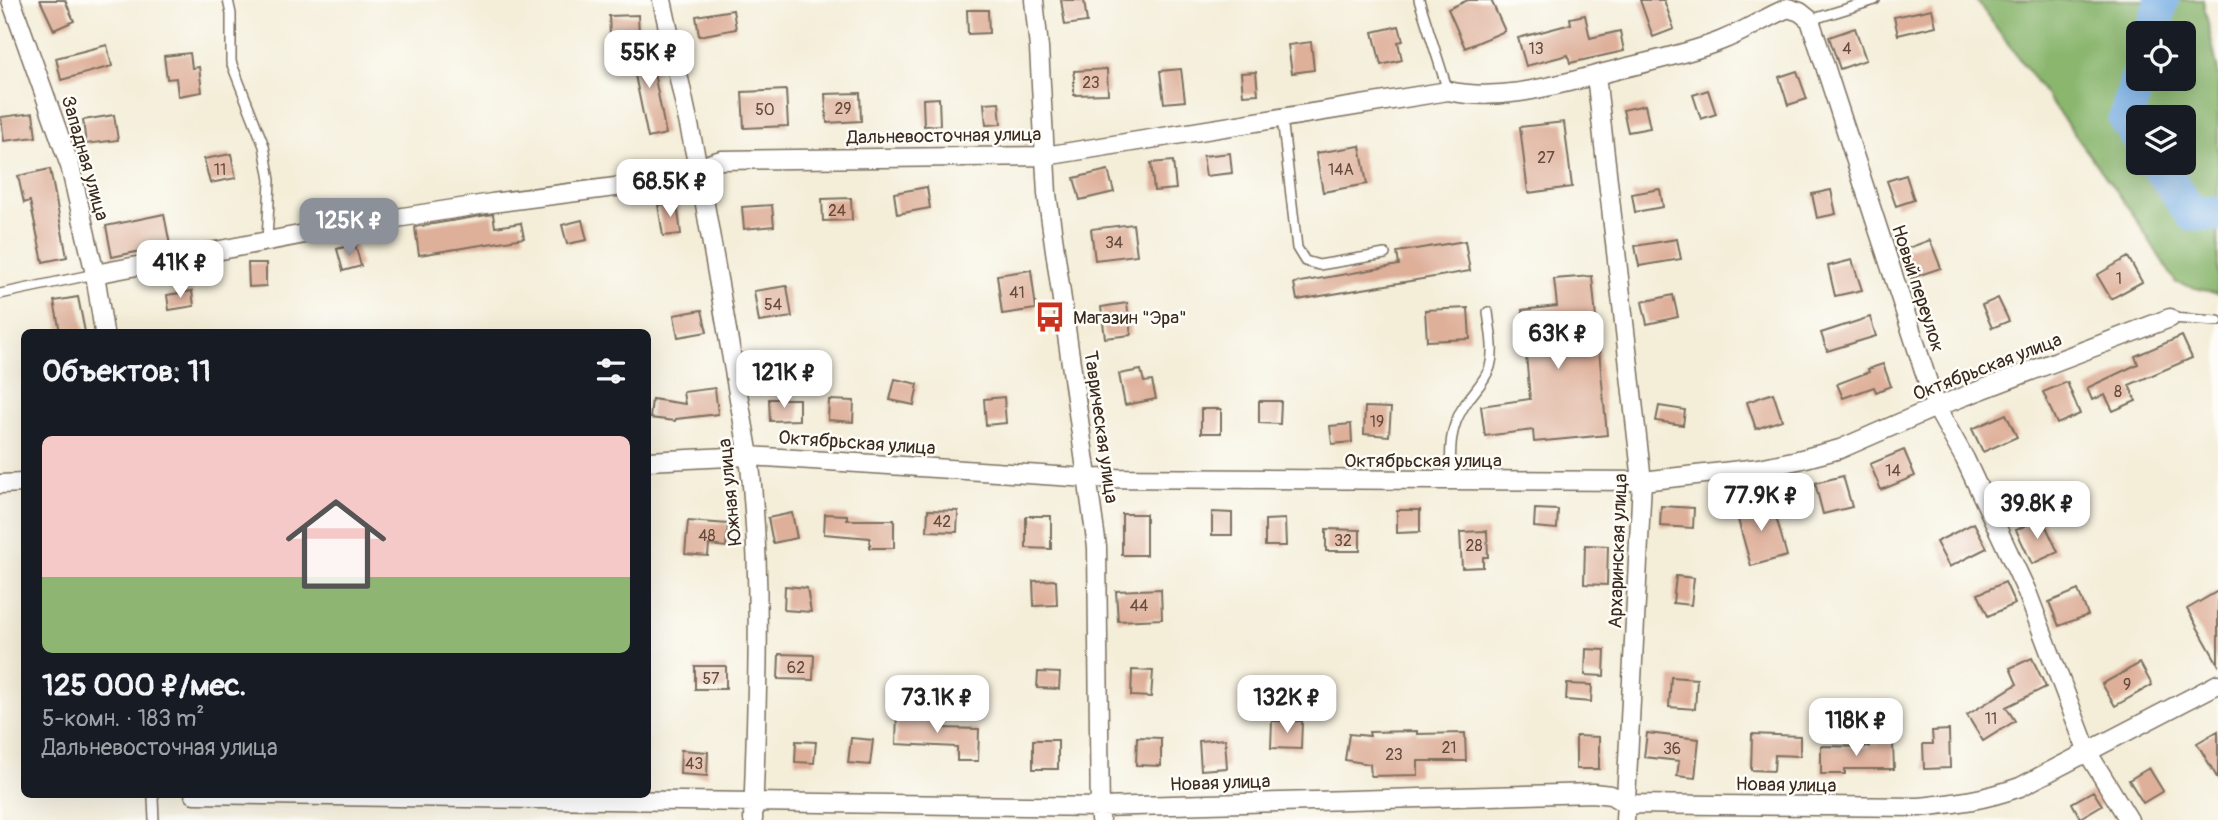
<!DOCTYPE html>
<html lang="ru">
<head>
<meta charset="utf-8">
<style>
	:root { --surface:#171b24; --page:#242831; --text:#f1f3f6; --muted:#9ea1a6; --line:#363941; --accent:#8c9099 }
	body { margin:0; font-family:Pangolin,sans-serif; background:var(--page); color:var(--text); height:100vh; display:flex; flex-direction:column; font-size:26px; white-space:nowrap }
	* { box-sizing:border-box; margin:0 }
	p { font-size:23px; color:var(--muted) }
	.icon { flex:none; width:38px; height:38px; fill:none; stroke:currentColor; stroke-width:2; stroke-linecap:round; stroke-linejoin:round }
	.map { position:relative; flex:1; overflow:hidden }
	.drawer { position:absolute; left:21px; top:329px; width:630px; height:469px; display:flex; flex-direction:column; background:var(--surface); border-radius:10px; box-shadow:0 7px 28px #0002 }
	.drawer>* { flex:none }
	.controls { position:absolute; left:2126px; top:21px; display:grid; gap:14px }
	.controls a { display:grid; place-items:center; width:70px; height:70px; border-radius:10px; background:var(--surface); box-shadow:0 7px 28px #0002; font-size:35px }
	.price { position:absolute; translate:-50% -60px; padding:0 16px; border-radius:14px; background:#fff; color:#222; font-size:23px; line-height:46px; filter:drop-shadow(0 2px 4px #0008) }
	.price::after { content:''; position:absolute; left:50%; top:42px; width:21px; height:16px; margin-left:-10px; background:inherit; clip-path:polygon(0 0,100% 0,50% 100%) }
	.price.on { background:var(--accent); color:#fff }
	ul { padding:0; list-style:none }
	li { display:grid; align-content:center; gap:14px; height:371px; padding:0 21px }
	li+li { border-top:2px solid var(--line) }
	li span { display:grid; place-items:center; height:217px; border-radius:10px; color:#555 }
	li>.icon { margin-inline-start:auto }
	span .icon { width:126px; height:126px; fill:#fffc; stroke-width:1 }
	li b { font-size:30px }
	h2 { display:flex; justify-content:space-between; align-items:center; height:84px; padding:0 21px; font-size:30px }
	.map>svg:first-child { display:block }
	.forest { fill:#8ab66e; stroke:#627046; stroke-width:2; fill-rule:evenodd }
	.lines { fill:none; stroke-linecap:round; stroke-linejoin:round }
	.river { stroke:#76aee5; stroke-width:35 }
	.building { fill:#deaf99 }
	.lane-casing { stroke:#7c6f5f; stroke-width:12 }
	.street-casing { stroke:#7c6f5f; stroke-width:21 }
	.lane { stroke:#fff; stroke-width:9 }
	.street { stroke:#fff; stroke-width:18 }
	.labels { text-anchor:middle; stroke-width:5; stroke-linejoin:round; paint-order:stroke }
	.number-label { font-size:16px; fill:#644b3d }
	.street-label { font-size:19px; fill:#3b2a1e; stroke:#fdfcf7 }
	.poi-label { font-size:19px; fill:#3b2a1e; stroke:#fdfcf7; text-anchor:start }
</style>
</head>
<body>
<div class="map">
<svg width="2218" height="820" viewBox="0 0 2218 820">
	<rect width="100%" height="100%" fill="#fdfcf7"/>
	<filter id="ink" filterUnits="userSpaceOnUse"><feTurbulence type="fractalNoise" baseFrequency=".0143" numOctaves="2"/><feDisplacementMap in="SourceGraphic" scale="14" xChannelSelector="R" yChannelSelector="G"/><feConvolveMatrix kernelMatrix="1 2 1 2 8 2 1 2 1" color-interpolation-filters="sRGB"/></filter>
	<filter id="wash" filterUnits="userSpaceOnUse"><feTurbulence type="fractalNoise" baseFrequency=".00686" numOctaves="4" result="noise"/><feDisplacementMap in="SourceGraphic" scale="28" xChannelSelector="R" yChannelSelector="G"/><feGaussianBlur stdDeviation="1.57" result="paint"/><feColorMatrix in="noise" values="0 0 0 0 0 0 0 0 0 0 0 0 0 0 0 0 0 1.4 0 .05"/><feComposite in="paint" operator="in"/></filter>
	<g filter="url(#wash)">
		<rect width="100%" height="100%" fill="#f4eed9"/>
		<path class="forest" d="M1976 0H2203L2218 72V294L2176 283 2133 214ZM2138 33H2184V79H2138ZM2138 117H2184V163H2138Z"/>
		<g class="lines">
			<path class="river" d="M2152 33 2162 0
				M2138 78 2126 119 2138 137
				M2157 163 2191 213 2218 214"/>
		</g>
		<g id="blocks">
			<path class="building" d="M40 0H65L74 21 54 30Z
				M1061 0H1084L1087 22 1065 25Z
				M1468 0H1491L1505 31 1465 48 1448 9Z
				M1640 0H1664L1674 29 1653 37Z
				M1932 9 1936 26 1898 35 1894 17Z
				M733 10 736 29 699 36 696 16Z
				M967 10H988L989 33 968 34Z
				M638 15 639 34 610 35 609 16Z
				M1585 15 1590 38 1620 31 1624 51 1570 63 1568 55 1526 66 1518 38 1571 24 1570 18Z
				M1399 26 1403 41 1398 42 1402 60 1381 65 1373 32Z
				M1855 28 1866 60 1840 69 1829 37Z
				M1311 42 1314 70 1292 73 1288 45Z
				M107 45 112 66 61 80 56 58Z
				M655 48 659 72 654 73 666 134 648 138 630 51Z
				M190 53 192 68 199 67 202 92 178 96 176 78 167 79 164 56Z
				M1107 69 1108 94 1074 95V71Z
				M1181 69 1185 101 1164 103 1160 71Z
				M1797 71 1807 99 1788 105 1779 77Z
				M1256 72 1258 94 1243 95 1241 73Z
				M786 90 788 126 744 128 742 92Z
				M1708 90 1716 114 1701 119 1693 95Z
				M860 93 861 121 827 123 825 94Z
				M939 98 940 125 924 126 923 99Z
				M999 102 1001 124 986 125 984 103Z
				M1645 105 1650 128 1628 132 1623 110Z
				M33 113 36 137 4 141 1 117Z
				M114 115 118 140 86 144 83 120Z
				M1564 122 1572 187 1528 193 1520 127Z
				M1360 146 1367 184 1323 192 1316 153Z
				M1230 153 1232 173 1206 176 1203 156Z
				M231 154 236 178 210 183 204 159Z
				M1173 161 1176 189 1154 191 1151 163Z
				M50 169 67 257 43 262 30 201 24 203 18 176Z
				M1108 170 1114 192 1080 200 1074 178Z
				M1906 175 1914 200 1896 206 1887 181Z
				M927 187 930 208 897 214 894 193Z
				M1660 189 1663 207 1635 212 1632 194Z
				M1831 190 1836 214 1817 218 1812 194Z
				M851 198 852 220 823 221 822 199Z
				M677 203 681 234 663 236 658 205Z
				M772 205 774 226 744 229 742 207Z
				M164 214 170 245 112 257 106 226Z
				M493 214 495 227 521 223 524 238 419 255 415 227Z
				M582 220 587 240 567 244 562 225Z
				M1133 224 1137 255 1095 260 1091 229Z
				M1677 239 1681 259 1639 266 1635 246Z
				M1930 240 1941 268 1911 278 1900 251Z
				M1465 241 1470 271 1297 300 1294 283 1399 265 1397 252Z
				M355 244 361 266 343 271 337 249Z
				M2128 257 2142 282 2111 299 2097 275Z
				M1852 260 1862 290 1835 296 1828 266Z
				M248 263H266V286L249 287Z
				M1031 270 1036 309 1002 314 997 275Z
				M1592 276 1607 435 1534 442 1533 430 1485 436 1481 406 1530 399 1522 310 1557 306 1554 279Z
				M787 286 792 317 759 322 754 291Z
				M192 291 194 306 169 310 167 295Z
				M1673 295 1678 317 1647 324 1642 302Z
				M78 297 85 332H60L54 301Z
				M1998 298 2009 321 1992 328 1982 305Z
				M1127 303 1131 335 1105 338 1101 307Z
				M1468 308 1470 339 1427 341 1425 310Z
				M702 310 707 332 678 337 674 315Z
				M1870 317 1876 336 1827 351 1821 333Z
				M2182 336 2192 358 2129 385 2136 401 2113 411 2105 395 2092 400 2087 388 2138 364 2135 356Z
				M1883 364 1891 386 1876 392 1874 387 1843 398 1837 384 1869 372 1868 369Z
				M1141 370 1144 382 1152 381 1156 399 1125 405 1119 374Z
				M895 379 918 384 914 405 890 400Z
				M2067 382 2080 414 2057 424 2043 392Z
				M715 388 718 414 676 419 675 421 650 418 652 399 685 404 683 392Z
				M1773 393 1782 420 1756 429 1747 402Z
				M1004 397 1006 423 986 425 984 399Z
				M769 399H799V420L770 421Z
				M829 400 854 401 853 422 828 420Z
				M1259 401H1281L1280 424 1259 423Z
				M1659 406 1685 410 1683 425 1656 421Z
				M1365 407 1391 408 1389 436 1364 434Z
				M1201 409H1221V433H1201Z
				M2006 414 2017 437 1983 452 1972 429Z
				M1351 424 1352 442 1332 444 1330 426Z
				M1904 450 1915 476 1881 490 1870 464Z
				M1843 476 1852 507 1823 514 1815 483Z
				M1771 499 1787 556 1751 566 1735 509Z
				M1661 506 1694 508 1693 528 1660 526Z
				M1535 509 1558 510 1557 529 1534 527Z
				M928 510 958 511 957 532 927 531Z
				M1397 510H1420V532L1397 533Z
				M1212 512 1232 513V535H1212Z
				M792 513 797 538 773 543 768 518Z
				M825 514 847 515V520H894V548H870V538L824 534Z
				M1122 514H1146V555H1122Z
				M1026 516H1051V549L1026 548Z
				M2042 518 2058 552 2032 564 2016 530Z
				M1285 519 1286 546H1265V520Z
				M688 521 728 524 726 547 709 545 708 556 685 554Z
				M1974 523 1987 548 1949 567 1936 542Z
				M1326 529 1360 530V551H1326Z
				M1487 531 1488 557H1483V567L1462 568 1460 532Z
				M1585 545 1608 546 1607 585 1584 584Z
				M1676 576 1694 578 1691 605 1673 603Z
				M1056 580 1057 605 1034 606 1033 581Z
				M2005 582 2015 604 1988 616 1978 594Z
				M785 586 807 588 811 612 784 610Z
				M1161 589 1162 619 1118 621 1116 591Z
				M2078 590 2088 615 2059 626 2049 602Z
				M2218 591V664L2187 609Z
				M1586 649 1605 650 1604 676 1585 675Z
				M779 654 814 655 813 680 778 679Z
				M2032 658 2046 687 2006 707 2015 721 1983 741 1967 715 2017 684 2010 668Z
				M2140 663 2152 685 2115 706 2102 684Z
				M695 666H726V689H695Z
				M1132 670 1153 671 1151 697 1131 696Z
				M1038 672 1060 673 1059 689 1037 688Z
				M1671 677 1697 679 1695 709 1669 707Z
				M1567 684 1592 685 1591 702 1566 700Z
				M897 712 941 714V728L979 729 978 761H957V747L896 744Z
				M1272 721H1302L1301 749 1271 748Z
				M1949 730 1950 768 1924 769 1923 744H1933L1932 731Z
				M1417 731V734L1465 733 1466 761H1418V775L1371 776 1370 764 1345 760 1349 734 1370 736 1369 732Z
				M2218 731V779L2197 743Z
				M1647 733 1699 739 1695 778 1677 776 1679 761 1644 757Z
				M1752 734 1800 736V756L1775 755 1774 771 1751 770Z
				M1576 736 1599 737V769H1576Z
				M1137 737 1161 738V766L1136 765Z
				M851 738 873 740 870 765 848 763Z
				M1225 739 1227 768 1201 770 1199 741Z
				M1033 740H1058V769H1033Z
				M796 741 816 742 814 763 795 762Z
				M1869 744H1893L1894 769H1845V774H1821V746L1869 747Z
				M681 750 708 752 707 776 680 774Z
				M2149 768 2163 791 2143 803 2129 780Z
				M2093 791 2102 805 2080 818 2072 803Z"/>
		</g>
	</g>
	<g filter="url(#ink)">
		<use href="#blocks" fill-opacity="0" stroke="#7c6f5f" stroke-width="2"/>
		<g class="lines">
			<g class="lane-casing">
				<path id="lane" d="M228 0 231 14V62L264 146 270 180 267 241
					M1419 0 1448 91
					M1810 20 1875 0
					M1282 117 1297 248 1305 261 1319 265 1385 254
					M0 294 95 274
					M2170 318 2218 321
					M1451 481C1450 452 1448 428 1466 403 1474 391 1485 381 1490 367 1495 350 1490 330 1488 312
					M154 820 153 798 155 794"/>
			</g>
			<g class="street-casing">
				<path id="street" d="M11 0 70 166 95 274 104 332
					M662 0 700 176 749 456C763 577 757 699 753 820
					M1034 0 1039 48 1047 194 1097 547 1100 820
					M1788 8 1800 12 1810 20 1936 407 1965 459 2027 592 2088 753 2129 820
					M1596 75 1642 481 1625 820
					M95 274 352 225 492 203 700 176 711 163 721 160 1045 156 1448 91C1504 103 1562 83 1616 70 1651 61 1687 54 1720 41 1744 32 1764 18 1788 8
					M648 461 749 456 1088 478 1642 481 1759 468 1798 460 1840 449 1936 407 2170 318
					M0 484 24 483
					M194 794 1100 807 1593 793 1611 795 1626 804 1919 807C1958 803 1983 800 2020 787L2218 684"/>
			</g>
			<use href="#lane" class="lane"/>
			<use href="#street" class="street"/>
		</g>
	</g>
	<defs>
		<g id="bus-bare" transform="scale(2.415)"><path d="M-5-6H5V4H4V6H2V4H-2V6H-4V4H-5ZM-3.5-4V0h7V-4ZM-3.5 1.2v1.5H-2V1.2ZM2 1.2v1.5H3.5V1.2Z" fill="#c8321e" stroke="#fdfcf7" stroke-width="2.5" paint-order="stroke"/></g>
	</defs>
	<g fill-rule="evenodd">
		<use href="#bus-bare" x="1050" y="317"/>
	</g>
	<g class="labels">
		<g class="number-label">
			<text x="1536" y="54">13</text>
			<text x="1847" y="54">4</text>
			<text x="1091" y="88">23</text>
			<text x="843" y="114">29</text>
			<text x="765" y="115">50</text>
			<text x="1546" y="163">27</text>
			<text x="220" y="175">11</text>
			<text x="1341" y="175">14А</text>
			<text x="837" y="216">24</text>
			<text x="1114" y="248">34</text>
			<text x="2119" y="284">1</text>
			<text x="1017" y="298">41</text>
			<text x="773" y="310">54</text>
			<text x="2118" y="397">8</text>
			<text x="1377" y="427">19</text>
			<text x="1893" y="476">14</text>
			<text x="942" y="527">42</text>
			<text x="707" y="541">48</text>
			<text x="1343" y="546">32</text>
			<text x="1474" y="551">28</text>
			<text x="1139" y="611">44</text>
			<text x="796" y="673">62</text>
			<text x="711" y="684">57</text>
			<text x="2127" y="690">9</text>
			<text x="1991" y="724">11</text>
			<text x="1449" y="753">21</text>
			<text x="1672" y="754">36</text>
			<text x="1394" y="760">23</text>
			<text x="694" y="769">43</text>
		</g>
		<g class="street-label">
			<text transform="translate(944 135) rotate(-1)" y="7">Дальневосточная улица</text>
			<text transform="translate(86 158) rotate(74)" y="7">Западная улица</text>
			<text transform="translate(1919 288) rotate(72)" y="7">Новый переулок</text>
			<text transform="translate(1987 366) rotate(-21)" y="7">Октябрьская улица</text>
			<text transform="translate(1102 427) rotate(82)" y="7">Таврическая улица</text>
			<text transform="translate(857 442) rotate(4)" y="7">Октябрьская улица</text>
			<text x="1423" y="467">Октябрьская улица</text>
			<text transform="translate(729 492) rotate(-96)" y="7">Южная улица</text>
			<text transform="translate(1617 551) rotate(-88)" y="7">Архаринская улица</text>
			<text transform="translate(1220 782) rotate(-2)" y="7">Новая улица</text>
			<text transform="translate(1786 784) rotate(1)" y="7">Новая улица</text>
		</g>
		<g class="poi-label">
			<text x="1073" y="324">Магазин "Эра"</text>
		</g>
	</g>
</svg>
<div class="controls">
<a><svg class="icon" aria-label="locate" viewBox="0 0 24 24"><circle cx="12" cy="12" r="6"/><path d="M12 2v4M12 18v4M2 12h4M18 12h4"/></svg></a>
<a><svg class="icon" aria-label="layers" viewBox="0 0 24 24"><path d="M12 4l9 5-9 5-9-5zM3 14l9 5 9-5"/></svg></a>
</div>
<b class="price" style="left:649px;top:90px">55K ₽</b>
<b class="price" style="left:670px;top:219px">68.5K ₽</b>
<b class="price on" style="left:349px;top:258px">125K ₽</b>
<b class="price" style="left:180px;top:300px">41K ₽</b>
<b class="price" style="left:1558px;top:371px">63K ₽</b>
<b class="price" style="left:784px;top:410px">121K ₽</b>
<b class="price" style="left:1761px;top:533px">77.9K ₽</b>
<b class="price" style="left:2037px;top:541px">39.8K ₽</b>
<b class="price" style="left:937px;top:735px">73.1K ₽</b>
<b class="price" style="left:1287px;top:735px">132K ₽</b>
<b class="price" style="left:1856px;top:758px">118K ₽</b>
<section class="drawer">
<h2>Объектов: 11<svg class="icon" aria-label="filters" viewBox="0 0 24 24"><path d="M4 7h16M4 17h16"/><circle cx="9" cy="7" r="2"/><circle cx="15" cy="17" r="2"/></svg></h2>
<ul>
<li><span style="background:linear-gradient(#f6c9c9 65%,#8fb573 0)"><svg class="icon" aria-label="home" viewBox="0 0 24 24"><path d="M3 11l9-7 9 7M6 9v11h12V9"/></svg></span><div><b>125 000 ₽/мес.</b><p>5-комн. · 183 m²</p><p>Дальневосточная улица</p></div></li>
</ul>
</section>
</div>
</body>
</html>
